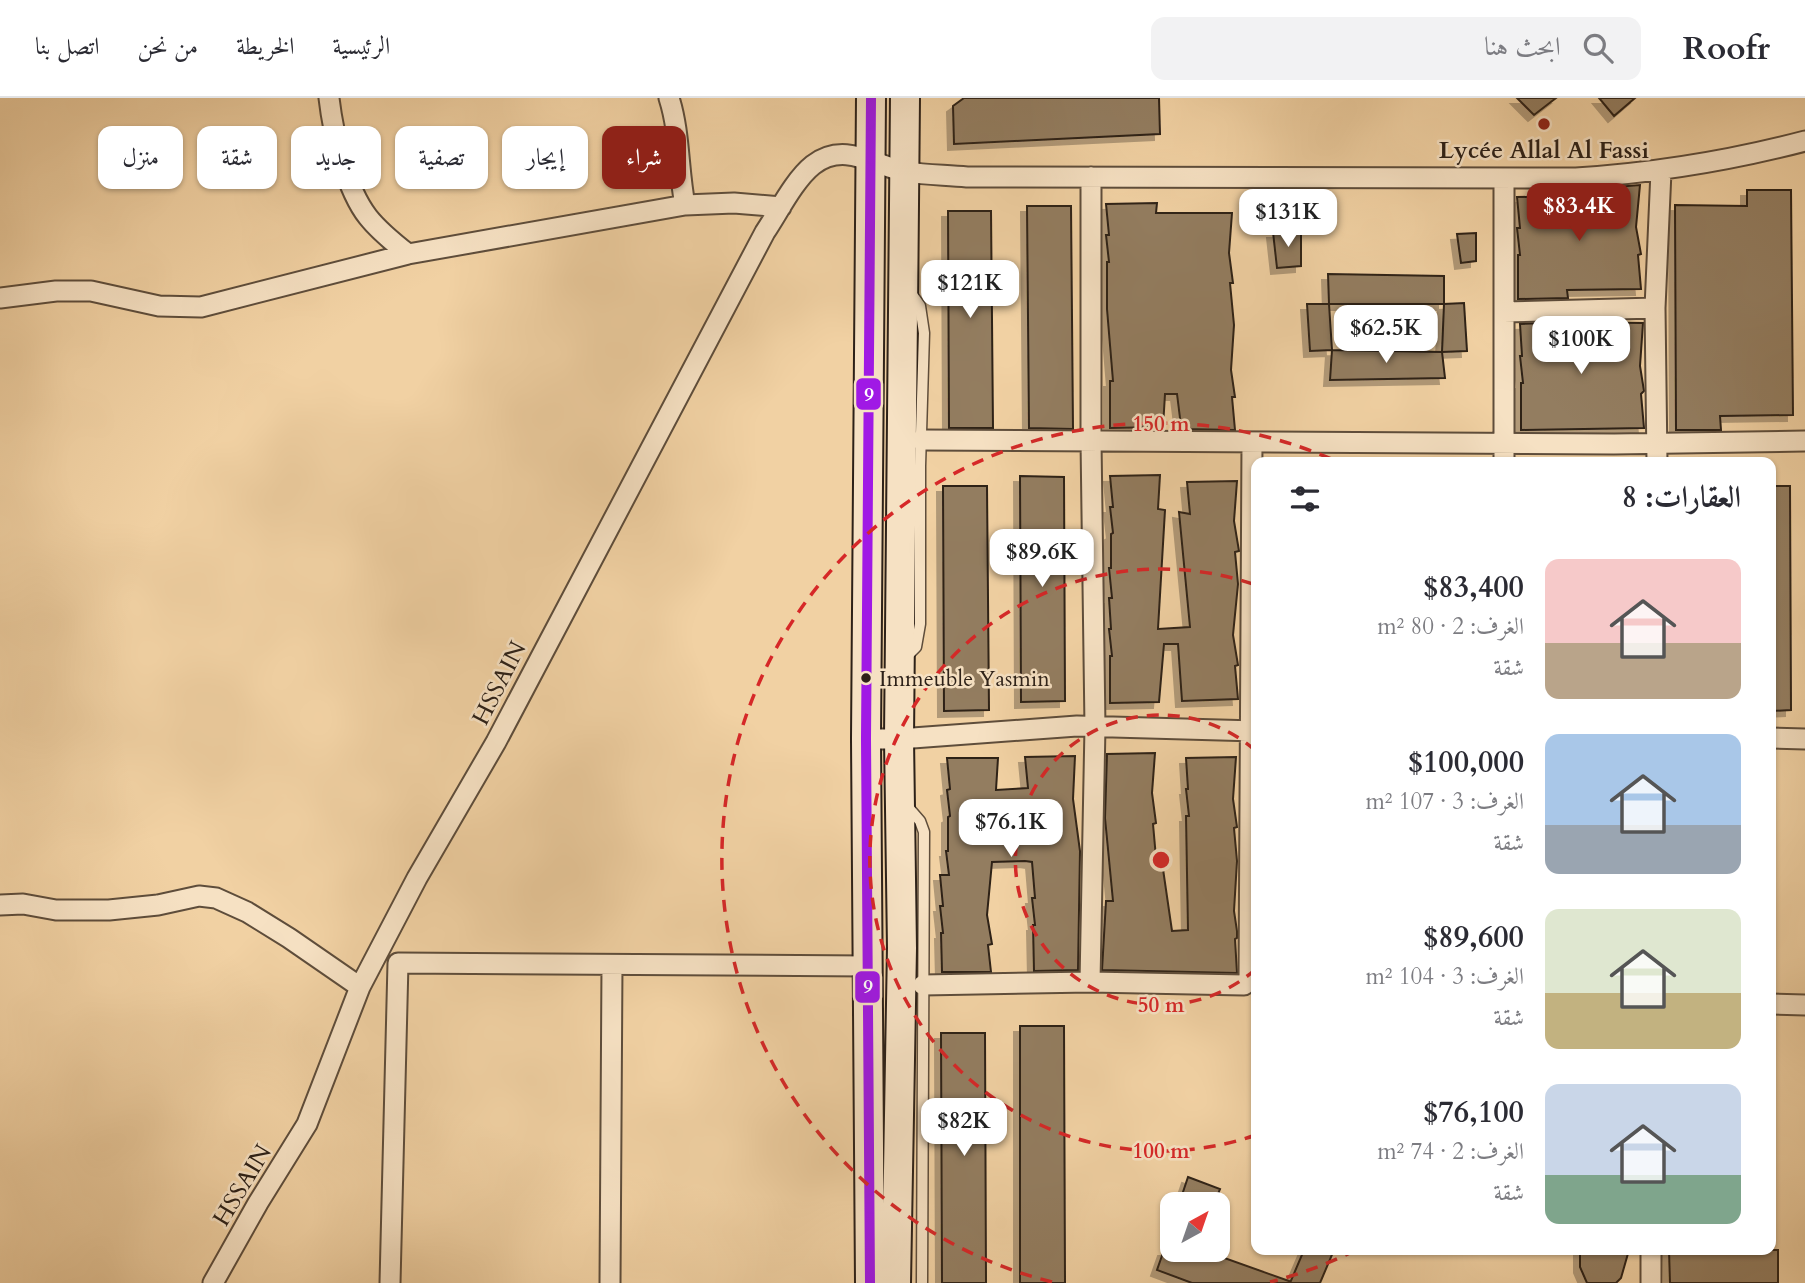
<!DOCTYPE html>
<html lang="ar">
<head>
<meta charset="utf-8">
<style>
	:root { --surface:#fff; --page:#f2f2f3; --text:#2b2b33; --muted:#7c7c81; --line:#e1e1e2; --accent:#8f2418 }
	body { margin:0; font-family:Cardo,Amiri,serif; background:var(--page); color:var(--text); direction:rtl; height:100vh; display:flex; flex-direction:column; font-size:26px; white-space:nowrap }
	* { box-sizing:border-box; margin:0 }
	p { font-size:23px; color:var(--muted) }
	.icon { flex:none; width:38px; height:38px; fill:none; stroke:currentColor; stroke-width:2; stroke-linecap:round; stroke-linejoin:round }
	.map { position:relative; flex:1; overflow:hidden; direction:ltr }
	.details { position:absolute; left:1251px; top:359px; width:525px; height:798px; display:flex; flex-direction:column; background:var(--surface); border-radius:14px; box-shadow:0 2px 5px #0004; direction:rtl }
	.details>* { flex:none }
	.guide { position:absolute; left:21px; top:28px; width:665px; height:63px; direction:rtl; display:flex; gap:14px }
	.needle { width:46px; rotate:40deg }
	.fabs { position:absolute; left:1160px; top:1094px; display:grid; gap:14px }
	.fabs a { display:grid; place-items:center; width:70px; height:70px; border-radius:14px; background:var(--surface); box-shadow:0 2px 5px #0004; font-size:35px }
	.price { position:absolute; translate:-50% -60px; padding:0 16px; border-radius:14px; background:#fff; color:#222; font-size:23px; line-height:46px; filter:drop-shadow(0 2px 4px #0008) }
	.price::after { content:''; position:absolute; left:50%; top:42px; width:21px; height:16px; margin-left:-10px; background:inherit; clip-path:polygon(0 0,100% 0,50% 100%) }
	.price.current { background:var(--accent); color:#fff }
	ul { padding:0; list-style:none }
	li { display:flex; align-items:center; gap:21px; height:175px; padding:0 35px }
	li span { display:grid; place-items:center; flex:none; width:196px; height:140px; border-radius:14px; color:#555 }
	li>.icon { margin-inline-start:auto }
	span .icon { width:84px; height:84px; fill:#fffc; stroke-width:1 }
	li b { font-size:30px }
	h2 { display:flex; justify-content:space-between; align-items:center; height:84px; padding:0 35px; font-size:30px }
	.chip { padding:0 24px; border-radius:14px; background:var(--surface); box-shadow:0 2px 5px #0004; font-size:24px; line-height:63px }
	.chip.current { background:var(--accent); color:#fff }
	header { display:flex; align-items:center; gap:42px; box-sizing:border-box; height:98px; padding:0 35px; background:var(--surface); border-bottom:2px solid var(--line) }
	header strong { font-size:33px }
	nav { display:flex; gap:38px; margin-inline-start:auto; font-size:24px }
	.search { width:490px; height:63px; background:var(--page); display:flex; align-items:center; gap:18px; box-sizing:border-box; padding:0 24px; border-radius:14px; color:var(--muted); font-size:26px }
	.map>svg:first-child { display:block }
	.building { fill:#937d60; stroke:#2d2118; stroke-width:2; filter:url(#shadow) }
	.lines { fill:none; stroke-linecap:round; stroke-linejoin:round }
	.lane-casing { stroke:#5e4d3b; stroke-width:13 }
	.street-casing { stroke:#5e4d3b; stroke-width:23 }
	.secondary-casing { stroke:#2d2118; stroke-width:32 }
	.lane { stroke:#f6e1c3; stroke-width:10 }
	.street { stroke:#f6e1c3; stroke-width:19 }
	.secondary { stroke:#f6e1c3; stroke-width:28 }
	.bus-1-casing { stroke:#f6e1c3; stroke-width:16 }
	.bus-1 { stroke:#a019e5; stroke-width:10 }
	.ring { fill:none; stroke:#d62828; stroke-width:3.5; stroke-dasharray:12 9 }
	.poi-dot { fill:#8f2418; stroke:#f6e1c3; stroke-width:2.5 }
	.bus-dot { fill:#2d2118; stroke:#f6e1c3; stroke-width:2.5 }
	.labels { text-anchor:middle; stroke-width:5; stroke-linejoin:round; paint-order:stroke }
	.bus-label { font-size:22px; fill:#2d2118; stroke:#f6e1c3; text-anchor:start }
	.poi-label { font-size:24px; font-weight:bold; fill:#2d2118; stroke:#f6e1c3 }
	.street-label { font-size:24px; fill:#2d2118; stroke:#f6e1c3 }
	.centre { fill:#d62828; stroke:#f6e1c3; stroke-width:3.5 }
	.ring-label { font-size:21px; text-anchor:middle; font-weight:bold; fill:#d62828; stroke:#f6e1c3; stroke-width:5; stroke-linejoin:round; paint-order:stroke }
	.line-badge { stroke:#f6e1c3; stroke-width:2.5 }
	.badge-label { font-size:19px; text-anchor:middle; font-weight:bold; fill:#fff }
</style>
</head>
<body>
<header>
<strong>Roofr</strong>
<div class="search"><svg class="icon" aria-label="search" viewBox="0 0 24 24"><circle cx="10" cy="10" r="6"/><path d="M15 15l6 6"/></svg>ابحث هنا</div>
<nav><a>الرئيسية</a><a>الخريطة</a><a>من نحن</a><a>اتصل بنا</a></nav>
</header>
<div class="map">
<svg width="1805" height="1185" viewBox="0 0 1805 1185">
	<defs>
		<filter id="shadow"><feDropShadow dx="-6" dy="6" stdDeviation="0" flood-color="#0004"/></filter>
	</defs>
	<rect width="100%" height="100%" fill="#f1d1a3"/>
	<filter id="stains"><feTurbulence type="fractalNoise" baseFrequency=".00286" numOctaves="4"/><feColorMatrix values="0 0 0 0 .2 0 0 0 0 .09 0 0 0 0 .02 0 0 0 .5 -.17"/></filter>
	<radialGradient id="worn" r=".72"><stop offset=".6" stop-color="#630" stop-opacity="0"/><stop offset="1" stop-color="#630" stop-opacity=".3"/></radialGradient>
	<path class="building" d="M964 0H1159L1160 36 954 46 953 8Z
		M1517 0H1556L1534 17Z
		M1599 0H1635L1614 18Z
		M1640 87 1636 129 1641 156 1638 157 1641 191 1567 192 1568 200 1518 201V157H1520L1517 130H1520L1517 99 1590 98V91Z
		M1747 92H1791L1793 317 1720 318 1721 332H1676L1675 107 1747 108Z
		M1157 105 1156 115H1232L1229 155 1233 185H1230L1234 227 1231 272 1235 299H1232L1235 332 1184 331 1183 328H1181L1177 296H1165L1163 329 1110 330V283H1113L1107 211V164H1109L1106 137H1109L1106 106Z
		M1027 108H1071L1073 331 1029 330Z
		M948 113H991L993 330H949Z
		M1273 134H1301V168L1277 170Z
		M1476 135V163L1461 165 1457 136Z
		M1328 176 1444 178V206H1329Z
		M1464 205 1467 253 1442 254 1444 206Z
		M1307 206H1329L1332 252 1310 253Z
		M1571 224 1643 225 1640 268 1644 293 1641 296 1644 330 1521 332V285H1523L1520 258H1522L1520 226Z
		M1332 252 1442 254 1445 280 1330 282Z
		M1160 377 1158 411 1165 412 1158 531 1190 529 1179 414 1190 416 1187 384 1237 383 1234 423 1239 453 1235 454 1238 486 1233 537 1238 567 1235 568 1238 601 1182 603 1178 546H1164L1159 604 1110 605V558H1112L1109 531H1111L1109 500H1112L1109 470H1111V436L1113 435 1110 409H1113L1110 378Z
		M1020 378 1064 379 1065 603 1021 604Z
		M943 388H987L989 612 944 613Z
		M1771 388H1790L1791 612 1771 613Z
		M1155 655 1152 695 1156 725 1153 726 1157 771H1163L1172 833 1188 832 1186 718H1189L1186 691H1188L1186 660 1236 659 1233 701 1237 729 1234 730 1237 763 1234 813 1237 833V840L1235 841 1237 875 1102 872 1106 803H1113L1105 720 1107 656Z
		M1075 658 1073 701 1080 753 1078 872 1034 873 1033 827H1035L1032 800H1035L1032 764 1025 763 992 764 987 817 992 846 988 847 991 874H942L941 835H943L940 808H943L940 777H949L946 753H948V719L950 718 947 692 950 691 947 660H998L996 692 1028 690 1025 659Z
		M1020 928H1064L1065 1185H1020Z
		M941 935H985L986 1185H942Z
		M1188 1079 1220 1091 1214 1106H1179Z
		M1164 1152H1202L1289 1183V1185H1192L1157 1172Z
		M1304 1152H1334L1320 1185H1290Z
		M1580 1152H1629L1621 1180 1616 1185H1587L1580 1169Z
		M1669 1152H1778V1185H1670Z"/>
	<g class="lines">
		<g class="lane-casing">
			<path id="lane" d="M906 559 916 549 920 526V368L924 235 920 208 908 191
				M907 708 920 723 924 734 922 1185"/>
		</g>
		<g class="street-casing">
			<path id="street" d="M329 0C333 35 346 91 368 119 379 133 394 145 408 156
				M669 0C680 34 678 71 685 107
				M0 200 56 193H91L159 208 201 209 408 156 685 107 734 105 781 109
				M1504 214 1655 210
				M921 342 1614 346 1805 343
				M1504 364V80
				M1657 364 1655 210 1661 73
				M1771 640 1805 641
				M866 641H899L1077 628 1256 633
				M0 807 23 806 56 812H109L158 807 199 798 216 800 247 814 289 840 360 889
				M1090 884 1095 629 1091 343V79
				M923 887 1090 884 1244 887 1249 883 1252 344
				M1771 906 1805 907
				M213 1185 258 1105 307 1026 360 889 417 780 496 644 765 134C778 115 794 82 813 67 845 42 876 69 907 74 926 77 947 77 967 79L1576 80C1654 75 1729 63 1805 43
				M390 1185 398 865 868 868
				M610 1185 612 867
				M1651 1185V1152"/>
		</g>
		<g class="secondary-casing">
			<path id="secondary" d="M870 1185 866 641 871 0
				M896 1185 902 850 899 641 905 0"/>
		</g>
		<use href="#lane" class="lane"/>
		<use href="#street" class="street"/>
		<use href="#secondary" class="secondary"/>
		<g class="bus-1-casing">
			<path id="bus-1" d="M870 1185 866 641 871 0"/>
		</g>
		<use href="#bus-1" class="bus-1"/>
	</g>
	<g class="ring">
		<path d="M1256 871A145 145 0 1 1 1256 653"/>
		<path d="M1256 1037A291 291 0 1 1 1256 487"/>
		<path d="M1356 1152A436 436 0 0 1 1270 1184M1052 1184A436 436 0 1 1 1338 364"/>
	</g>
	<circle class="poi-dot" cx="1544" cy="26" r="7"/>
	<circle class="bus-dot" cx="866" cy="580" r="6"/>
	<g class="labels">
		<g class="bus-label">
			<text x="879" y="588">Immeuble Yasmin</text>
		</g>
		<g class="poi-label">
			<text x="1544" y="60">Lycée Allal Al Fassi</text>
		</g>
		<g class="street-label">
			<text transform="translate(499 585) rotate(-63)" y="8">HSSAIN</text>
			<text transform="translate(242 1087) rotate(-59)" y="8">HSSAIN</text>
		</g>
	</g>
	<circle cx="1161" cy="762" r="10" class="centre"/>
	<g class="ring-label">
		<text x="1161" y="333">150 m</text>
		<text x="1161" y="914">50 m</text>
		<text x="1161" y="1060">100 m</text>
	</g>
	<g class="line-badge">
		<rect x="855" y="279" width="27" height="34" rx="7" fill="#a019e5"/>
		<rect x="854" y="872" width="27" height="34" rx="7" fill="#a019e5"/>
	</g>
	<g class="badge-label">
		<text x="869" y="303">9</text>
		<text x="868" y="895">9</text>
	</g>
	<rect width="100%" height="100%" filter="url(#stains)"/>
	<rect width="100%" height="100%" fill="url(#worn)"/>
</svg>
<div class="fabs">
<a><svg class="needle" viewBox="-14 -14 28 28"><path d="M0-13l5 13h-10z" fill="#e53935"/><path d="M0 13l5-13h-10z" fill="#7c7c81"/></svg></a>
</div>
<b class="price current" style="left:1579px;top:145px">$83.4K</b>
<b class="price" style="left:1288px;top:151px">$131K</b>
<b class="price" style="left:970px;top:222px">$121K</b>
<b class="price" style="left:1386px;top:267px">$62.5K</b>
<b class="price" style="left:1581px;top:278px">$100K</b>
<b class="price" style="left:1042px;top:491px">$89.6K</b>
<b class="price" style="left:1011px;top:761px">$76.1K</b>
<b class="price" style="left:964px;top:1060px">$82K</b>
<div class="guide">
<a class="chip current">شراء</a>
<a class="chip">إيجار</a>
<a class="chip">تصفية</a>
<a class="chip">جديد</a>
<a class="chip">شقة</a>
<a class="chip">منزل</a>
</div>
<section class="details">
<h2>العقارات: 8<svg class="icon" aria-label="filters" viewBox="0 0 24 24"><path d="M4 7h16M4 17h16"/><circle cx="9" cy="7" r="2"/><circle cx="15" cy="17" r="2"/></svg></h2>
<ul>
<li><span style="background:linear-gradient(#f6c9c9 60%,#b9a48a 0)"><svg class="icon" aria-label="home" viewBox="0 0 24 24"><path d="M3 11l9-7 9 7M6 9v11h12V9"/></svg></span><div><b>$83,400</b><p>الغرف: 2 · 80 m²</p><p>شقة</p></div></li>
<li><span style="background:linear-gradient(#a9c7e8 65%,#9aa5b1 0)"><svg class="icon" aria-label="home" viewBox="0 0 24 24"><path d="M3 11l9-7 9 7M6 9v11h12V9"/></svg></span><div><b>$100,000</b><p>الغرف: 3 · 107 m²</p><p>شقة</p></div></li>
<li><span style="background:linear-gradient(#dfe7d0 60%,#c2b280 0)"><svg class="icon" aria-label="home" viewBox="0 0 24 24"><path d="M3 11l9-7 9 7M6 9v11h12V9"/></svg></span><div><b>$89,600</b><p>الغرف: 3 · 104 m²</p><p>شقة</p></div></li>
<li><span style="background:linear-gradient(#c9d6e8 65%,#7fa58c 0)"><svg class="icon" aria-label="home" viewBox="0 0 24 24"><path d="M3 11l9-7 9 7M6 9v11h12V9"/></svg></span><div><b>$76,100</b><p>الغرف: 2 · 74 m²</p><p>شقة</p></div></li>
</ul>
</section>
</div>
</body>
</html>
